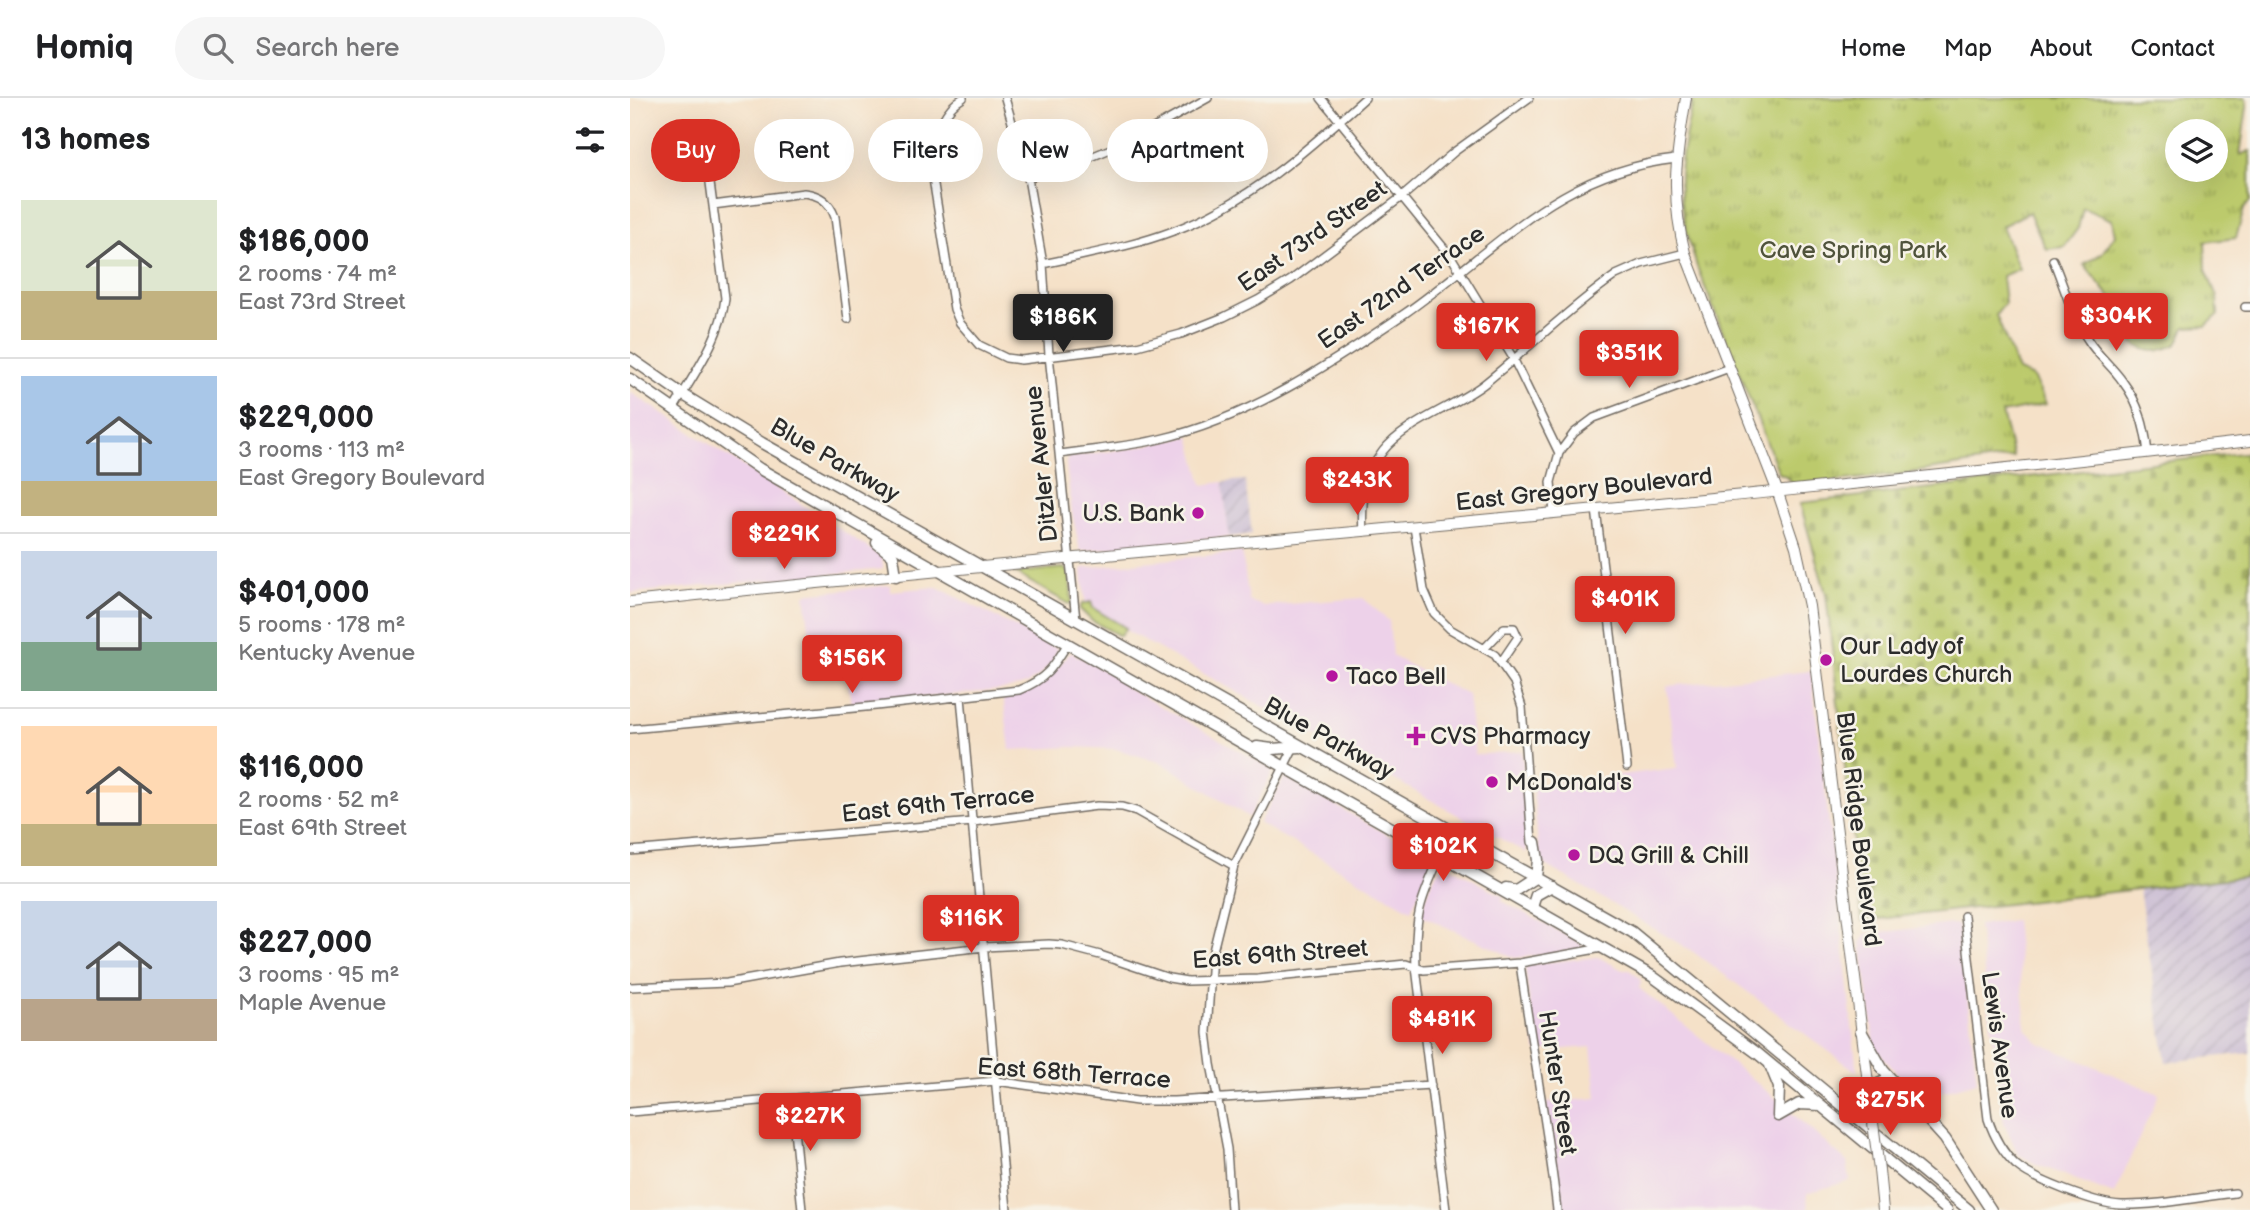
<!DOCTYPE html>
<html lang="en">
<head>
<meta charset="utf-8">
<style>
	:root { --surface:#fff; --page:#f6f6f6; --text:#202124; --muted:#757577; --line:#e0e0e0; --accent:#d93025 }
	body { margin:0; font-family:"Balsamiq Sans",sans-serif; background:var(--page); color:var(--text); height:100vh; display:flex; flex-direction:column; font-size:26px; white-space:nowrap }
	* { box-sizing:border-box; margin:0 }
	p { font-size:23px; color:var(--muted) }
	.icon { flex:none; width:38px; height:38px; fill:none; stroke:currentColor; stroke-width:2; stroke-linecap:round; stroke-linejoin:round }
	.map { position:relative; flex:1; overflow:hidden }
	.sheet { display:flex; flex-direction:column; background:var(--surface); width:630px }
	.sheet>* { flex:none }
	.hud { position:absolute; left:21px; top:21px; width:665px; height:63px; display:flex; gap:14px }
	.buttons { position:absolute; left:1535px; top:21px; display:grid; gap:14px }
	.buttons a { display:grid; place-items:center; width:63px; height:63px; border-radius:50%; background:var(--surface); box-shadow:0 7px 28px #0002; font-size:35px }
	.price { position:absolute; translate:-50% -60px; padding:0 16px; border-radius:7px; background:var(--accent); color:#fff; font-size:23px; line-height:46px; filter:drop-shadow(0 2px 4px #0008) }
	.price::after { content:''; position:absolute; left:50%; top:42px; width:21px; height:16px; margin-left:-10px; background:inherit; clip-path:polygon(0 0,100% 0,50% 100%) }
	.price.on { background:#222; color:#fff }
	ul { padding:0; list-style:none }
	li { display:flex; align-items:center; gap:21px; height:175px; padding:0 21px }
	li+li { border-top:2px solid var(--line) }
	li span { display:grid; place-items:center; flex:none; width:196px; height:140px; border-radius:0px; color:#555 }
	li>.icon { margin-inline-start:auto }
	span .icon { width:84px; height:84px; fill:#fffc; stroke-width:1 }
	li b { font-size:30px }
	h2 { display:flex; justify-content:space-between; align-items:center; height:84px; padding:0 21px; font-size:30px }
	.pill { padding:0 24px; border-radius:32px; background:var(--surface); box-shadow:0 7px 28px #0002; font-size:24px; line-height:63px }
	.pill.on { background:var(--accent); color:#fff }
	header { display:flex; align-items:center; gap:42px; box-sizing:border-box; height:98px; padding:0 35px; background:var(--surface); border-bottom:2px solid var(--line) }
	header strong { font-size:33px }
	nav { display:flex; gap:38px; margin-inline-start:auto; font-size:24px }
	.search { width:490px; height:63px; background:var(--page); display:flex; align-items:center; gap:18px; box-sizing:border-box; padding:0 24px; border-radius:38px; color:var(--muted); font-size:26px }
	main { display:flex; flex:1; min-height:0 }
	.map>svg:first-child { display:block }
	.built { fill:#edd1e9 }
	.industrial { fill:url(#industrial-furrows) }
	.green { fill:#bcca6c; stroke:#747a4c; stroke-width:2 }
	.cemetery { fill:url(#cemetery-stones); stroke:#747a4c; stroke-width:2 }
	.park { fill:url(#park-tufts); stroke:#747a4c; stroke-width:2; fill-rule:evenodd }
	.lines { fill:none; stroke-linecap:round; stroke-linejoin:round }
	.minor-casing { stroke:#726b62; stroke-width:10 }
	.secondary-casing { stroke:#726b62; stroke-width:12 }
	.trunk-casing { stroke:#726b62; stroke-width:13 }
	.minor { stroke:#fff; stroke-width:7 }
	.secondary { stroke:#fff; stroke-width:10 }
	.trunk { stroke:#fff; stroke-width:10 }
	.secondary-bridge-casing { stroke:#726b62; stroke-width:12; stroke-linecap:butt }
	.secondary-bridge { stroke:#fff; stroke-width:10 }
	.poi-dot { fill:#b5179e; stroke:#f7f3e8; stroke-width:2.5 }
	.labels { text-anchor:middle; stroke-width:5; stroke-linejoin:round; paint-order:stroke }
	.street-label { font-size:24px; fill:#2b2b2b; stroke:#f7f3e8 }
	.park-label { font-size:24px; fill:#4f533b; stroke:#f7f3e8 }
	.poi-label { font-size:24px; fill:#2b2b2b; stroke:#f7f3e8; text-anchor:start }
</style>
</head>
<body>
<header>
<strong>Homiq</strong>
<div class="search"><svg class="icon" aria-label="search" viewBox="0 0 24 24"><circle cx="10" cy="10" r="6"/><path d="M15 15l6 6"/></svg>Search here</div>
<nav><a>Home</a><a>Map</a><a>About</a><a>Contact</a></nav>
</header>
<main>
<section class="sheet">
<h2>13 homes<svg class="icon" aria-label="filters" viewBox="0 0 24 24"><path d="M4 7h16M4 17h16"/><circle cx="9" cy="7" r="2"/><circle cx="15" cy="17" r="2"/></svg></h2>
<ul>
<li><span style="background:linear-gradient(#dfe7d0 65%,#c2b280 0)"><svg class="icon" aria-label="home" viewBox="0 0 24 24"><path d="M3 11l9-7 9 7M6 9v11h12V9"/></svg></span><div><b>$186,000</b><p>2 rooms · 74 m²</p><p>East 73rd Street</p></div></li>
<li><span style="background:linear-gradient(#a9c7e8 75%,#c2b280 0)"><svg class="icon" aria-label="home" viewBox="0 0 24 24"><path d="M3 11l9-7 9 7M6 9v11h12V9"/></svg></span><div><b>$229,000</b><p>3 rooms · 113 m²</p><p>East Gregory Boulevard</p></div></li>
<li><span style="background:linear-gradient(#c9d6e8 65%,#7fa58c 0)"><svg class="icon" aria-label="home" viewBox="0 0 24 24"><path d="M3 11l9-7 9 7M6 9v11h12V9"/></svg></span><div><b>$401,000</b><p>5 rooms · 178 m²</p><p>Kentucky Avenue</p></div></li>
<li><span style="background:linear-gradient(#ffd9b3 70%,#c2b280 0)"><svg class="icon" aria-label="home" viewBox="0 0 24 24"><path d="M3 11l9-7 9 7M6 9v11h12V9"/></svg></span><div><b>$116,000</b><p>2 rooms · 52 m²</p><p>East 69th Street</p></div></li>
<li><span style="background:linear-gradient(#c9d6e8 70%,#b9a48a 0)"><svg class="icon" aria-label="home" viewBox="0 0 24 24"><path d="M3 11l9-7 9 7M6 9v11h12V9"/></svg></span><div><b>$227,000</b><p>3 rooms · 95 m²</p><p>Maple Avenue</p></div></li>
</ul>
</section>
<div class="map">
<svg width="1620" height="1112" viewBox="0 0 1620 1112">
	<defs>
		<pattern id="industrial-furrows" width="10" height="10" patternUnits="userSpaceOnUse" patternTransform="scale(1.75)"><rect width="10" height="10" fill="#ccbfd4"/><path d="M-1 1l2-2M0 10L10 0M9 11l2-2" fill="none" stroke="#afa4b6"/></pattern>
		<pattern id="cemetery-stones" width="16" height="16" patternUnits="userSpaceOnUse" patternTransform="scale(1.75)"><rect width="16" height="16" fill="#bcca6c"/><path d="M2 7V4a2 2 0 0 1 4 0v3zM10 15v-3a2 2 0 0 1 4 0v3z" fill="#99a459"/></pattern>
		<pattern id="park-tufts" width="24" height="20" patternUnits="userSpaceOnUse" patternTransform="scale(1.75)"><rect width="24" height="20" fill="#bcca6c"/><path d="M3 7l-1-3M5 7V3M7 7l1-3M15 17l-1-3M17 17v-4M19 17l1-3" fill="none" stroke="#99a459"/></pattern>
	</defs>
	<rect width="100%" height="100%" fill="#f7f3e8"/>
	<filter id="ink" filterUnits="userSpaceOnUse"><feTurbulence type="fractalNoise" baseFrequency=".0143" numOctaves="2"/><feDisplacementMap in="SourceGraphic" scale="14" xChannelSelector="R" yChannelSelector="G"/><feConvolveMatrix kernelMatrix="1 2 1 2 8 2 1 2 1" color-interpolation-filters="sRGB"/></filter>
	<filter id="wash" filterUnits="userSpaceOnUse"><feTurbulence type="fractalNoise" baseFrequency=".00686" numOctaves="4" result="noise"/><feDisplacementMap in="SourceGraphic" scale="28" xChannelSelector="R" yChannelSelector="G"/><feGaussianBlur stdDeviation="1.57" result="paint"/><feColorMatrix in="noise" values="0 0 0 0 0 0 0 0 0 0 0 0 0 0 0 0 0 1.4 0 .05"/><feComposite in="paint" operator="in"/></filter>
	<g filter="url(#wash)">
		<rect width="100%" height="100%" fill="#f5e1c8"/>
		<path class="built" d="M0 294 252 459 253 471 0 495Z
			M560 338 573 387 593 384 599 439 450 453 442 414 436 365 438 359 503 350Z
			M612 454 619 503 634 508 733 500 759 523 762 558 838 597 845 657 892 653 898 725 896 755 456 510 452 472 454 470Z
			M260 487V493L307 489 428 551 421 566 408 579 397 586 379 591 221 607 214 552 182 555 175 496Z
			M443 555 490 581 494 588 642 671V675L619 719 532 665 486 651 442 649 380 652 373 598 403 590 418 580 439 556Z
			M1181 573 1211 827 1227 974 1062 853 911 764 909 757 903 688 1047 670 1037 588Z
			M655 679 799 760 801 768 781 812 629 725Z
			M815 766 873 798 872 803 952 846V852L885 860 790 817 804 779Z
			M1385 822 1396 930 1407 944 1529 996 1484 1096 1406 1066 1388 1056 1374 1025 1348 827Z
			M1322 826H1326L1330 834 1347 984 1289 1000 1245 950 1231 844 1236 836Z
			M968 859 993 872H999L1010 880 1011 885 1009 890 1144 999 1217 1064 1220 1083 1177 1095 1178 1112H928L916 1005 967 1000 961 949 906 953 895 870 900 866Z"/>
		<path class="industrial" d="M615 382 622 436 599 439 593 384Z
			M1620 778V955L1536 964 1509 791Z"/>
		<path class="green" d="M432 470 436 471 440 476 442 505 439 506 385 475Z
			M461 504 463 510 496 530 490 538 462 523 450 511 452 506Z"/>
		<path class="cemetery" d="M1620 354V778L1232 823 1196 496 1170 405Z"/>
		<path class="park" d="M1063 0H1616L1617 8 1610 57 1620 53V103L1614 111 1606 140 1575 144 1576 172 1587 199 1588 217 1576 228 1555 229 1547 246C1527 254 1521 257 1503 245L1497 219 1454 167 1472 155 1485 137 1482 122 1453 110 1448 130 1434 149 1416 151 1399 114 1372 128 1389 171 1372 178 1375 205 1366 217 1388 273 1403 279 1416 306 1372 315 1383 359 1265 377 1164 387 1156 378 1149 375 1067 169C1061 148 1053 126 1051 105 1046 71 1057 33 1063 0ZM1547 33H1586V72H1547Z"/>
	</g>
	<g filter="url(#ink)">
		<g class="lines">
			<g class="minor-casing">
				<path id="minor" d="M333 0C312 12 304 39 300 62L324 211 330 225 349 247 376 260 391 262 507 248 551 236 594 219 628 202 661 182 773 98 824 54 899 0
					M375 0 398 80 413 166 419 257 446 522
					M691 0 822 160 883 260 929 355 921 384 924 415
					M398 80 461 59 502 42 578 0
					M83 107 174 95C190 97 199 103 205 119L218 221
					M1423 162C1434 188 1442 219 1458 242 1468 258 1483 269 1493 284 1509 305 1515 329 1518 355
					M413 166C457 156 501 149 543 133 618 105 676 53 735 0
					M1615 209H1620
					M43 312C63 277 91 241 95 200L76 54
					M929 355 944 335 964 320 1099 270
					M430 356C463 351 498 349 530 341 620 320 699 267 774 216 866 152 927 74 1046 61
					M966 411 997 669
					M784 429 794 492 804 515 820 531 865 557 884 584 892 609 902 744
					M733 434C731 405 734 377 753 353 776 324 824 309 854 286 899 250 939 210 986 177L1011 166 1055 155
					M854 551 874 530H884L888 539 871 564
					M331 599 377 1112
					M0 631 246 608 389 592C416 581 423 570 438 545
					M0 753 343 724 467 708 492 709 506 713 604 768
					M811 757C790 802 784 819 786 869L816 1112
					M1334 818 1358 1021C1364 1039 1372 1054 1386 1067 1405 1083 1467 1106 1491 1107 1527 1108 1569 1099 1605 1095
					M890 865C901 948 918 1029 927 1112
					M0 889 97 885 210 865 354 849 419 846 432 847 470 857 539 880 557 883 628 881 776 866 794 872 890 865 972 850
					M161 1001 172 1112
					M0 1014 366 983 507 1003H544L801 987
					M601 1112 597 1051 581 966 577 934 582 857 604 768 664 649"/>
			</g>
			<g class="secondary-casing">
				<path id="secondary" d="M1056 0C1046 58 1040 97 1055 155L1147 392 1166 449 1179 508 1241 1009
					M0 504C540 447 1081 406 1620 343
					M1249 1072 1253 1112"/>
			</g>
			<g class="trunk-casing">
				<path id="trunk" d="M0 260 52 296 132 345 1002 834 1339 1112
					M0 281 130 371 1022 878 1127 955 1317 1112
					M247 445 263 458 266 478
					M627 649 642 651 670 649
					M876 790 886 792 906 779 908 762 905 744
					M902 809 906 797 922 788
					M1231 933 1253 972 1315 1041 1361 1112
					M1140 967 1149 989 1148 1018 1169 1006 1190 1007
					M1239 990 1255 983 1266 988"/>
			</g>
			<use href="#minor" class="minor"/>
			<use href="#secondary" class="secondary"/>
			<use href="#trunk" class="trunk"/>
			<g class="secondary-bridge-casing">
				<path id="secondary-bridge" d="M1241 1009 1249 1072"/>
			</g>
			<use href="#secondary-bridge" class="secondary-bridge"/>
		</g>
	</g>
	<g class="poi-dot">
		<circle cx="568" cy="415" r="7"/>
		<circle cx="1196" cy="562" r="7"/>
		<circle cx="702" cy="578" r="7"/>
		<path d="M782.5 627.5h7v7h7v7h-7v7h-7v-7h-7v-7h7z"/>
		<circle cx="862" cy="684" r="7"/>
		<circle cx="944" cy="757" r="7"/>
	</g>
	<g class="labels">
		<g class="street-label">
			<text transform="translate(682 138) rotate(-35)" y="8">East 73rd Street</text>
			<text transform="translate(771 189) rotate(-35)" y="8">East 72nd Terrace</text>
			<text transform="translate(205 362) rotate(30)" y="8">Blue Parkway</text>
			<text transform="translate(411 366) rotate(-96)" y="8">Ditzler Avenue</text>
			<text transform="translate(954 391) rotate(-6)" y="8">East Gregory Boulevard</text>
			<text transform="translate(699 640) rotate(29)" y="8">Blue Parkway</text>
			<text transform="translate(308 706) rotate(-6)" y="8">East 69th Terrace</text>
			<text transform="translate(1229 731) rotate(83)" y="8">Blue Ridge Boulevard</text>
			<text transform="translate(650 856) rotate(-4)" y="8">East 69th Street</text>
			<text transform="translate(1370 947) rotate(82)" y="8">Lewis Avenue</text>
			<text transform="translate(444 975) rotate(4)" y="8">East 68th Terrace</text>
			<text transform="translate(928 985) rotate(81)" y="8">Hunter Street</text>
		</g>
		<g class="park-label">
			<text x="1223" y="160">Cave Spring Park</text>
		</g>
		<g class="poi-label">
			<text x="554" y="423" text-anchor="end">U.S. Bank</text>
			<text x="1210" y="556">Our Lady of<tspan x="1210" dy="28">Lourdes Church</tspan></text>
			<text x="716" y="586">Taco Bell</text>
			<text x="800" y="646">CVS Pharmacy</text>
			<text x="876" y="692">McDonald's</text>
			<text x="958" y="765">DQ Grill &amp; Chill</text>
		</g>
	</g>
</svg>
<div class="buttons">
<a><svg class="icon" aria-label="layers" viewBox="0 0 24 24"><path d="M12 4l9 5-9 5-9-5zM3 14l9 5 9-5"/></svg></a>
</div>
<b class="price" style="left:1486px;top:255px">$304K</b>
<b class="price on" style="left:433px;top:256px">$186K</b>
<b class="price" style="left:856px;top:265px">$167K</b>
<b class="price" style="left:999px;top:292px">$351K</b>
<b class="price" style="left:727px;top:419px">$243K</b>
<b class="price" style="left:154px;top:473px">$229K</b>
<b class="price" style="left:995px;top:538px">$401K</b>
<b class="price" style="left:222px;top:597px">$156K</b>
<b class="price" style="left:813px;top:785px">$102K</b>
<b class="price" style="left:341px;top:857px">$116K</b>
<b class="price" style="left:812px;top:958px">$481K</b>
<b class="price" style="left:1260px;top:1039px">$275K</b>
<b class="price" style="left:180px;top:1055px">$227K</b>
<div class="hud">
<a class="pill on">Buy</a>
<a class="pill">Rent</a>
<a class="pill">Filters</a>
<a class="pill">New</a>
<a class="pill">Apartment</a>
</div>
</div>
</main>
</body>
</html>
